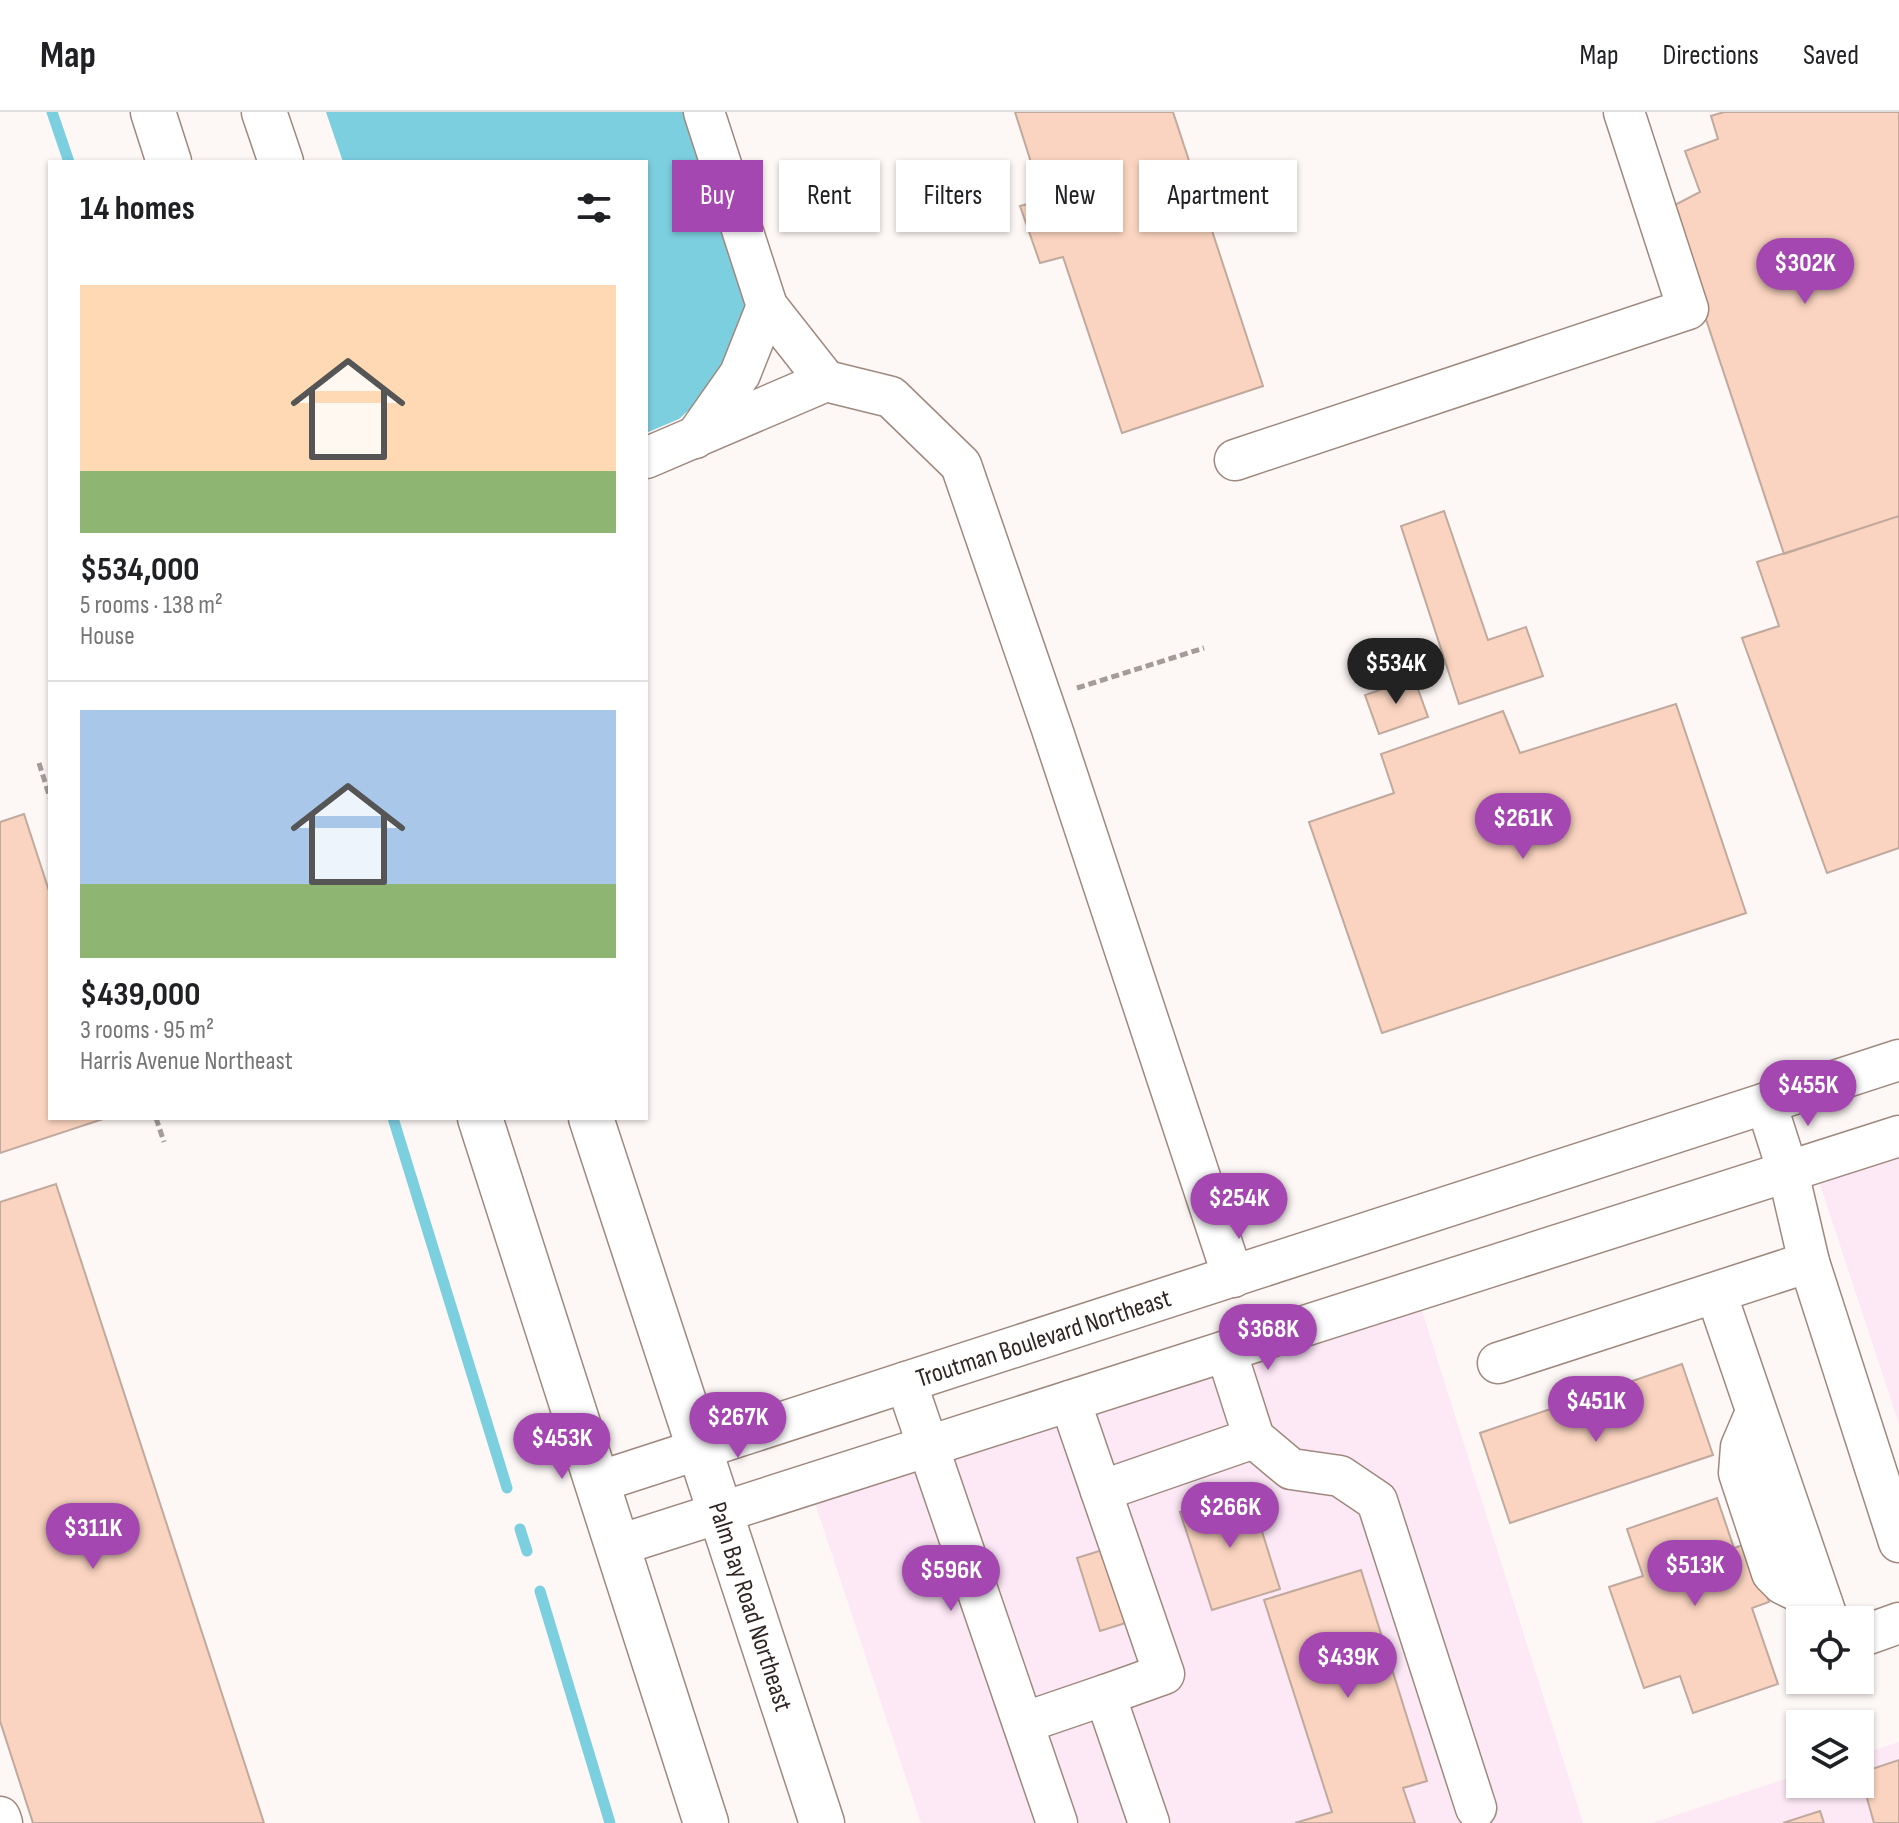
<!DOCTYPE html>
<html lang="en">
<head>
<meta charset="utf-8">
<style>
	:root { --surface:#fff; --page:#f6f6f6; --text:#202124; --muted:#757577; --line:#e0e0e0; --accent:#a547b0 }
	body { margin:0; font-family:"Sofia Sans Condensed",sans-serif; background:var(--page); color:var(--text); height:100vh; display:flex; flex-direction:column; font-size:30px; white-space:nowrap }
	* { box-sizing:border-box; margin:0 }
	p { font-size:26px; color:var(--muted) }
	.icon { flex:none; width:44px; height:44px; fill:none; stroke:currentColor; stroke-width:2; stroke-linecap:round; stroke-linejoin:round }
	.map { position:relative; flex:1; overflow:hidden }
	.details { position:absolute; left:48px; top:48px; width:600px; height:960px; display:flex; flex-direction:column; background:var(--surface); border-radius:0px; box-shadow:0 2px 6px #0004 }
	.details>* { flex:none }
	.hud { position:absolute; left:672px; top:48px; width:760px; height:72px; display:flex; gap:16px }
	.fabs { position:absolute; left:1786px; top:1494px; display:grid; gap:16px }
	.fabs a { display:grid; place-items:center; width:88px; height:88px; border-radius:0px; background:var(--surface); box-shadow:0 2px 6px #0004; font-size:40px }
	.price { position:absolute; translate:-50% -68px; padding:0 18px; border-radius:28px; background:var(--accent); color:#fff; font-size:26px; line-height:52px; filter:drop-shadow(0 2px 4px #0008) }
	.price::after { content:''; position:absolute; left:50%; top:48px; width:24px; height:18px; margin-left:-12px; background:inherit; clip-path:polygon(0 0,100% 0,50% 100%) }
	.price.on { background:#222; color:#fff }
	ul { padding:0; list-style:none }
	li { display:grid; align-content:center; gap:16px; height:424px; padding:0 32px }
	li+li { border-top:2px solid var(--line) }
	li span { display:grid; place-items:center; height:248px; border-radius:0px; color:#555 }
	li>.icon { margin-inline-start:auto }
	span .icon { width:144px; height:144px; fill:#fffc; stroke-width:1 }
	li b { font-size:34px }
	h2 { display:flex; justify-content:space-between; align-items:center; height:96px; padding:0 32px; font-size:34px }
	.chip { padding:0 28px; border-radius:0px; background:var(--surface); box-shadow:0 2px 6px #0004; font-size:28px; line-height:72px }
	.chip.on { background:var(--accent); color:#fff }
	header { display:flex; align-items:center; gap:48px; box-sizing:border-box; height:112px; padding:0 40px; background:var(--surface); border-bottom:2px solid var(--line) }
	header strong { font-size:38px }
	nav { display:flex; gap:44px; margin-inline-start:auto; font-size:28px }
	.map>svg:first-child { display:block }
	.commercial { fill:#fde8f6 }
	.water { fill:#7ccfdf }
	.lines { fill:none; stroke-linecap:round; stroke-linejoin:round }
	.stream { stroke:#7ccfdf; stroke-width:11 }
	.building { fill:#fad4c0; stroke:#c0a99d; stroke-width:2 }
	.minor-casing { stroke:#9f897e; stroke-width:43 }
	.major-casing { stroke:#9f897e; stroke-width:47 }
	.path { stroke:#a39c99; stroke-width:5; stroke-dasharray:8 4; stroke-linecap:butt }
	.minor { stroke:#fff; stroke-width:40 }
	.major { stroke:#fff; stroke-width:44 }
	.labels { text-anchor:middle; stroke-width:6; stroke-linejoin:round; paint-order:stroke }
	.street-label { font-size:26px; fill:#2f2622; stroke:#fdf7f5 }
</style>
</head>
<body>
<header>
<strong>Map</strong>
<nav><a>Map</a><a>Directions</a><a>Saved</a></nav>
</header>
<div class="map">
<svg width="1899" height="1711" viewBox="0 0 1899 1711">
	<rect width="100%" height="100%" fill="#fdf7f5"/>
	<path class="commercial" d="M1899 1009V1312L1809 1039Z
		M1413 1170 1583 1711H921L808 1370Z
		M1899 1630V1711H1652L1800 1662V1672H1860V1643Z"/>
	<path class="water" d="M326 0H700L748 177 742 220 720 270 679 307 646 321V50H343Z"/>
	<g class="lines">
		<path class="stream" d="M52 0 69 50
			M393 1006 507 1376
			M520 1417 527 1439
			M540 1479 610 1711"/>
	</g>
	<path class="building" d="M1015 0H1173L1263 274 1122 321 1063 145 1040 151 1020 94 1043 88Z
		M1724 0H1899V404L1784 442 1669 96 1700 80 1685 39 1718 27 1711 4Z
		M1444 399 1488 528 1526 515 1543 564 1459 592 1401 414Z
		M1899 404V736L1827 761 1742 526 1779 514 1757 450Z
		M1414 566 1428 605 1379 622 1365 583Z
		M1676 592 1746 801 1382 921 1309 710 1394 681 1381 642 1503 599 1520 641Z
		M24 702 50 782V1006H106L0 1041V710Z
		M56 1072 264 1711H33L0 1609V1090Z
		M1682 1252 1713 1343 1510 1411 1480 1321Z
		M1249 1378 1280 1477 1212 1498 1180 1400Z
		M1717 1386 1734 1436 1749 1431 1769 1490 1752 1496 1778 1572 1693 1601 1680 1564 1644 1576 1609 1475 1643 1464 1627 1417Z
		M1112 1435 1135 1508 1100 1519 1077 1446Z
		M1361 1458 1427 1669 1403 1676 1415 1711H1295L1332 1700 1264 1488Z
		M1899 1648V1711H1874L1860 1661Z
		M1820 1699 1824 1711H1783Z"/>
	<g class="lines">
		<g class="minor-casing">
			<g id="minor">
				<path d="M704 0 767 194 826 269"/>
				<path d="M695 326 740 262 767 194"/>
				<path d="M646 346 826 269 891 285 961 353 1052 617 1233 1165"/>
				<path d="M1235 348 1688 197 1624 0"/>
				<path d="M1809 1150 1899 1430"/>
				<path d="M1716 1181 1828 1508"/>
				<path d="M1226 1239 1254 1326 1291 1357 1340 1364 1377 1389 1476 1696"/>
				<path d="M1498 1251 1809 1150 1788 1060 1766 991"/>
				<path d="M906 1270 1057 1711"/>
				<path d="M1070 1289 1164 1562 1105 1583"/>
				<path d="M1756 1300 1741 1335 1739 1361 1772 1461 1783 1472 1822 1491"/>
				<path id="s1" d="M598 1370 1899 948"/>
				<path d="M1101 1379 1254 1326"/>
				<path d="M616 1434 1899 1024"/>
				<path d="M1860 1525 1899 1511"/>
				<path d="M1023 1611 1105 1583 1149 1711"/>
				<path d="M0 1705 2 1711"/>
			</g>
		</g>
		<g class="major-casing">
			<g id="major">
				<path d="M153 0 169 50"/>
				<path d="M264 0 281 50"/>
				<path d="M480 1006 706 1711"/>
				<path id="s2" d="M591 1006 822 1711"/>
			</g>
		</g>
		<path class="path" d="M1077 576 1204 536
			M39 651 50 686
			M156 1006 164 1030"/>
		<use href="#minor" class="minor"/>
		<use href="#major" class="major"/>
	</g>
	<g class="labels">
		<g class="street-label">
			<text dy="9" stroke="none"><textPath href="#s1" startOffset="468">Troutman Boulevard Northeast</textPath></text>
			<text dy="9" stroke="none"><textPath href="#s2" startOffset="514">Palm Bay Road Northeast</textPath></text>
		</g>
	</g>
</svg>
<div class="fabs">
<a><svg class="icon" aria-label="locate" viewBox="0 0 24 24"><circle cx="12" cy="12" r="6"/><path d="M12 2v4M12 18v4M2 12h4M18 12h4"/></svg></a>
<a><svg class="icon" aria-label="layers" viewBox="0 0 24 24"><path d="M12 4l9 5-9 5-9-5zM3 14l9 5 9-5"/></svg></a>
</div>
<b class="price" style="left:1805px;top:194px">$302K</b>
<b class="price on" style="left:1396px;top:594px">$534K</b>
<b class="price" style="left:1523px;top:749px">$261K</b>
<b class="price" style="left:1808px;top:1016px">$455K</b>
<b class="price" style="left:1239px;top:1129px">$254K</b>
<b class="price" style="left:1268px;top:1260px">$368K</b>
<b class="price" style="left:1596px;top:1332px">$451K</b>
<b class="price" style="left:738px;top:1348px">$267K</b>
<b class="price" style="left:562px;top:1369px">$453K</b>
<b class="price" style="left:1230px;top:1438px">$266K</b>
<b class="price" style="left:93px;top:1459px">$311K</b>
<b class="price" style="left:1695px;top:1496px">$513K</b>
<b class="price" style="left:951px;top:1501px">$596K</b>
<b class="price" style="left:1348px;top:1588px">$439K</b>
<div class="hud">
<a class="chip on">Buy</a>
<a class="chip">Rent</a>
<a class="chip">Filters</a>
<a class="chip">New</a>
<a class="chip">Apartment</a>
</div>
<section class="details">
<h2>14 homes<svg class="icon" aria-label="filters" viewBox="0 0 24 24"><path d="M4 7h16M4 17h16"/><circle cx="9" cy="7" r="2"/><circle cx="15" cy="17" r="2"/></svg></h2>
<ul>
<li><span style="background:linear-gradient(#ffd9b3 75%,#8fb573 0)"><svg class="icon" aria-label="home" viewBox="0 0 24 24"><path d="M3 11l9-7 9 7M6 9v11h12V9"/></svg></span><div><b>$534,000</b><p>5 rooms · 138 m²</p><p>House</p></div></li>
<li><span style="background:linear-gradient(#a9c7e8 70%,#8fb573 0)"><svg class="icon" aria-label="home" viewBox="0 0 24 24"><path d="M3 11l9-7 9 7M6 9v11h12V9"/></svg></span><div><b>$439,000</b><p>3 rooms · 95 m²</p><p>Harris Avenue Northeast</p></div></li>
</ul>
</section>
</div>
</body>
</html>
